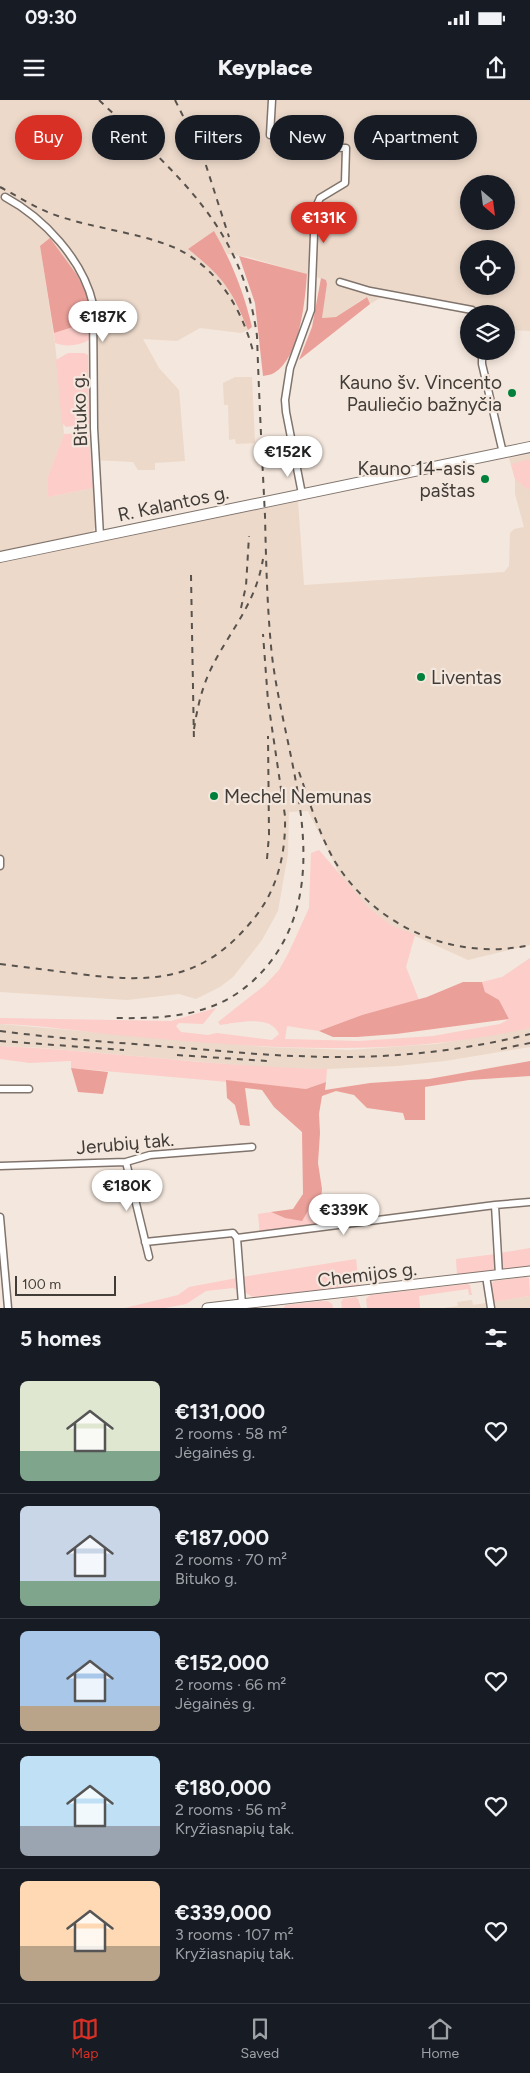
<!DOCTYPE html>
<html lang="en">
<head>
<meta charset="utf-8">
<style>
	:root { --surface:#171b24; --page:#20242c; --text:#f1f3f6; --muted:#9ea1a6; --line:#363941; --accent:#d93025 }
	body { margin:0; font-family:Figtree,sans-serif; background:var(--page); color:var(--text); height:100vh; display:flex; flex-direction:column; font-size:19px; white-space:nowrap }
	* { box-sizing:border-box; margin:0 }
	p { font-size:16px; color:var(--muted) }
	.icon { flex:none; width:28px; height:28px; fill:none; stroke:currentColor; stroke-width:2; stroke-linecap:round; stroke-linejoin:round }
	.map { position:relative; height:1208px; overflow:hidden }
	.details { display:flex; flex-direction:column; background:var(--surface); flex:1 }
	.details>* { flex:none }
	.top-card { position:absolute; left:15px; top:15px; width:500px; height:45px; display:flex; gap:10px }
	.needle { width:32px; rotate:152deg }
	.fabs { position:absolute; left:460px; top:75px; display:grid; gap:10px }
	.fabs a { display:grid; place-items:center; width:55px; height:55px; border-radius:50%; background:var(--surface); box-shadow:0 2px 8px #0003; font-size:25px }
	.scale { position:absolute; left:15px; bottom:12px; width:101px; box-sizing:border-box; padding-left:5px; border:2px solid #413c38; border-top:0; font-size:14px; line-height:18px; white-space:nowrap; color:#413c38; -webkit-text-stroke:4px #f4e7dd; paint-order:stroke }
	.price { position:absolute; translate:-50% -42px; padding:0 11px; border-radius:18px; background:#fff; color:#222; font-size:16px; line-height:32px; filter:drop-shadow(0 1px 2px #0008) }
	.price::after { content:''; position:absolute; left:50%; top:30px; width:15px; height:11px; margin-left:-8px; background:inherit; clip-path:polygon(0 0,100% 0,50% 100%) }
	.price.selected { background:var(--accent); color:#fff }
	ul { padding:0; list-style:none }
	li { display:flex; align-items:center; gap:15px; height:125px; padding:0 20px }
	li+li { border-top:1px solid var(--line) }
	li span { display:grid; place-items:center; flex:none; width:140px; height:100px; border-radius:8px; color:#555 }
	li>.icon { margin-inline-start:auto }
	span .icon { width:60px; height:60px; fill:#fffc; stroke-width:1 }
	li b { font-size:21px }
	h2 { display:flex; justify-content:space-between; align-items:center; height:60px; padding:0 20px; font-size:21px }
	.tag { padding:0 18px; border-radius:22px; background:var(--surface); box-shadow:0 2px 8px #0003; font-size:18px; line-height:45px }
	.tag.selected { background:var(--accent); color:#fff }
	.status { display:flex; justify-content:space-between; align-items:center; height:35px; padding:0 25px; background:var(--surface); direction:ltr }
	.status svg { height:14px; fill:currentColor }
	header { display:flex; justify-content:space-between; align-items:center; height:65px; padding:0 20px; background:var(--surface); font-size:22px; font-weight:800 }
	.tab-bar { display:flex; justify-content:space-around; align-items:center; height:70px; border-top:1px solid var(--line); background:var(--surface); font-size:14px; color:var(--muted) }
	.tab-bar a { display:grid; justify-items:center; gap:2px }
	.tab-bar .selected { color:var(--accent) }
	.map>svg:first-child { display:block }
	.built { fill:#ecd9ca; fill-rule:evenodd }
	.green { fill:#fccdc9 }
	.forest { fill:#eb9f99 }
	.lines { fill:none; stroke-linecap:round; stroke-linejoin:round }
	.street-casing { stroke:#80746c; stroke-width:9 }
	.secondary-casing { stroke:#80746c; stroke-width:11 }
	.primary-casing { stroke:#80746c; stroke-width:12 }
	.street { stroke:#fff; stroke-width:6 }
	.secondary { stroke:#fff; stroke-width:9 }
	.primary { stroke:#fff; stroke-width:10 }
	.rail { stroke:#58524d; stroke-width:2; stroke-dasharray:6 6; stroke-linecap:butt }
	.poi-dot { fill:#00803a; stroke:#f4e7dd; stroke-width:2 }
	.labels { text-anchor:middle; stroke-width:4.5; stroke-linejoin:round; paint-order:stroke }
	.poi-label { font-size:19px; fill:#413c38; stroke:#f4e7dd; text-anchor:end }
	.street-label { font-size:19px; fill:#413c38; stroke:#f4e7dd }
</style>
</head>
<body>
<div class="status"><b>09:30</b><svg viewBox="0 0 49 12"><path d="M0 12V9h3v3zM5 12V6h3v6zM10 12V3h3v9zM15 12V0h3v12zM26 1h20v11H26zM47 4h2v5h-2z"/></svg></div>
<header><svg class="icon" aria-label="menu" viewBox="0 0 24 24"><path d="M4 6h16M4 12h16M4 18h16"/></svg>Keyplace<svg class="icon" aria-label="share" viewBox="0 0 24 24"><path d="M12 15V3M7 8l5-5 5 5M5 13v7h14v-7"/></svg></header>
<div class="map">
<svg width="530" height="1208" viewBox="0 0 530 1208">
	<rect width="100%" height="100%" fill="#f4e7dd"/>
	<path class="built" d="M0 0H530V231L506 230V214H484V209L385 195 370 204 366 197 336 217 321 218 327 184 326 180 248 157 227 154 214 132 188 149 212 168 228 187 248 230 241 233 200 228 177 241 143 239 159 268 179 290 185 361 155 363V370H138L133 362 92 360 88 283 90 204 40 146 55 243 64 334 48 376V397L93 388 96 426 92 432 0 451ZM469 84H506V121H469ZM469 149H506V186H469Z
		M235 277H252L255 343 236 344 235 339 229 340 228 305H224L223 283Z
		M530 354V845L468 860 391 825 368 807 347 786 338 771 308 711 289 712 288 754 278 811 262 840 233 877 220 887 196 899 179 894 127 900 0 892V463L298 401 304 485 504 472 509 466 510 433 514 429 524 427 515 394V379L509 358Z
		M0 924 265 947 349 950 436 944 530 928V947L445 961 397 966 327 969 274 968 43 948 0 946Z
		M530 1196V1208H444L458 1206 457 1202 472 1200 473 1205Z"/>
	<path class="green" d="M89 222V240C79 246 65 247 55 243L54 233Z
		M68 253H84L88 255 89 324 66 327 62 323 56 260Z
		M85 333 89 335 93 388 48 397V376L64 334Z
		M530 359V389H527L515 379 511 364Z
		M319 750 368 807 391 825 415 835 406 867 419 900 362 915 319 931 287 926 285 939 359 941 433 936 500 924 509 919 499 900 485 892 482 882 502 877 530 858V928C392 959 256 948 117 935 78 931 39 925 0 924V918L171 921 216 908 203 924 179 923 176 926 181 932 208 935 217 933 272 940 279 934C271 914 236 923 220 925L218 922 265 885 279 870 289 852 309 808 311 753Z
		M0 946C109 951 217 967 327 969L326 982 306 989 71 968V961L30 963 0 959Z
		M321 1102 325 1127 260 1136 258 1114 271 1112 285 1118Z
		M530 1148V1166L502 1170 500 1153Z
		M496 1154 495 1170 457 1175 456 1159Z
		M356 1159 359 1186 255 1198 244 1192 242 1177Z
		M525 1177 529 1178 530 1196 493 1202 491 1184 494 1181Z
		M237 1178 238 1190 233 1188 206 1191 186 1204 165 1208H125L178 1195 189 1187Z
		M467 1184 470 1185 472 1195H469L468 1189 419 1196 420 1208H367L366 1199 370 1195Z
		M356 1197 358 1199 361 1208H342L341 1202 343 1199Z
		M321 1201H328L332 1204 333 1208H283L286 1205Z"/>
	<path class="forest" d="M214 131C232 162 244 193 252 227L248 230C231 188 223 177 188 149Z
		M50 138 77 175 86 193 90 204 89 222 54 233 40 146Z
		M239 156 307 174C305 201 300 258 274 273 271 275 266 275 263 276L255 203Z
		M321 178 326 180 327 184 322 218 336 217 367 197 370 204 299 260 312 227Z
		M463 882H482L485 892 499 900 509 919 396 934 357 937H333L319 931 362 915 427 897Z
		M530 961V976L469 980 425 987V1020H405L403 1013 367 1008 354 995 336 991 322 996 319 1014 320 1033 318 1063 322 1089 321 1102 311 1106 302 1121 285 1118 271 1112 293 1109 303 1094 302 1032 274 1007 262 990 245 988 250 1026 240 1025 235 1005 227 998 226 980 306 989 326 982 325 990 370 983 429 979Z
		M71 968 108 972 103 994 78 992Z"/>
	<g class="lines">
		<g class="street-casing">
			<path id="street" d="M272 0 270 35 311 36 321 47 346 48 345 83 320 98 315 109 311 210 290 268 285 300 286 312 302 394
				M5 97C44 118 83 160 93 204L94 328 100 436
				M340 182 370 191 472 210 478 214
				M482 251V264L503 353
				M0 759V766
				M0 989H29
				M126 1062 149 1157
				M0 1066 126 1062 150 1055 252 1047
				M495 1105 530 1102
				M0 1117 8 1208
				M237 1138 242 1204
				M145 1142 233 1133 237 1138 495 1105 499 1175
				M486 1176 491 1208"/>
		</g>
		<g class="secondary-casing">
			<path id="secondary" d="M207 1208 530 1171"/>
		</g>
		<g class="primary-casing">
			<path id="primary" d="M0 457 530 347"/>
		</g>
		<use href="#street" class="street"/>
		<use href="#secondary" class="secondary"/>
		<use href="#primary" class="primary"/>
		<path class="rail" d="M99 0C175 73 242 125 257 236 259 296 262 356 265 416 266 459 267 503 271 546 280 648 341 774 268 865 226 916 174 919 113 918
			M175 0 203 56 229 137
			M0 87C19 97 37 109 58 116 94 128 133 132 168 145 214 162 241 206 253 251
			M191 475 194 643
			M241 508 246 486 249 436
			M194 629C197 610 201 591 209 573 228 532 255 507 263 459
			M299 672C309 701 319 733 334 760 374 826 454 862 530 845
			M267 759 269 735 268 636
			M0 864C26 867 53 871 79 874 152 883 201 882 251 822 277 792 286 755 285 716L268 601 263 534
			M0 931C61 939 123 943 184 948 222 951 260 955 297 956 376 960 454 953 530 934
			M0 941 124 950
			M501 949 530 943
			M177 955 267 961"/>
	</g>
	<g class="poi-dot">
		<circle cx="512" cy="293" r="5"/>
		<circle cx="485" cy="379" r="5"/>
		<circle cx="421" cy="577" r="5"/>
		<circle cx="214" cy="696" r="5"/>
	</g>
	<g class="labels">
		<g class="poi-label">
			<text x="502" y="289">Kauno šv. Vincento<tspan x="502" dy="22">Pauliečio bažnyčia</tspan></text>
			<text x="475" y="375">Kauno 14-asis<tspan x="475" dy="22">paštas</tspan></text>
			<text x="431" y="584" text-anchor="start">Liventas</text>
			<text x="224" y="703" text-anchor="start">Mechel Nemunas</text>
		</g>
		<g class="street-label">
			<text transform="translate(79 310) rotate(-92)" y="7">Bituko g.</text>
			<text transform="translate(173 403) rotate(-12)" y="7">R. Kalantos g.</text>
			<text transform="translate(125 1043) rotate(-5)" y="7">Jerubių tak.</text>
			<text transform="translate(367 1174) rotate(-7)" y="7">Chemijos g.</text>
		</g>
	</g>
</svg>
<div class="fabs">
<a><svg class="needle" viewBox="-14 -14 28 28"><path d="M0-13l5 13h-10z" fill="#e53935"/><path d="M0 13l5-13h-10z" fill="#9ea1a6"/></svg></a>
<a><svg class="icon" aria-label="locate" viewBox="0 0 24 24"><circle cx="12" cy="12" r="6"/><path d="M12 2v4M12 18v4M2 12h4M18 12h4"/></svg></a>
<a><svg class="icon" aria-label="layers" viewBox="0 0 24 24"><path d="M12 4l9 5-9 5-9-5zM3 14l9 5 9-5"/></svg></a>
</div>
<div class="scale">100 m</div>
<b class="price selected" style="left:324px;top:144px">€131K</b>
<b class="price" style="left:103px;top:243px">€187K</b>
<b class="price" style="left:288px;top:378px">€152K</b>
<b class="price" style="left:127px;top:1112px">€180K</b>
<b class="price" style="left:344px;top:1136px">€339K</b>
<div class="top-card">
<a class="tag selected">Buy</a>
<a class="tag">Rent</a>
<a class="tag">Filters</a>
<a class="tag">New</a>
<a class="tag">Apartment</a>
</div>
</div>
<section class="details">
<h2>5 homes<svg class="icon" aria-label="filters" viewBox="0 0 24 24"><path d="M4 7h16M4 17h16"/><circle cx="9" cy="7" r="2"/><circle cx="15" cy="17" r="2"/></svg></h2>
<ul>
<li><span style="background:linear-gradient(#dfe7d0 70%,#7fa58c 0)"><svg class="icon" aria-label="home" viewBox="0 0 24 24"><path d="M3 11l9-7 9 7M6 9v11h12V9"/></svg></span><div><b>€131,000</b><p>2 rooms · 58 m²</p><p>Jėgainės g.</p></div><svg class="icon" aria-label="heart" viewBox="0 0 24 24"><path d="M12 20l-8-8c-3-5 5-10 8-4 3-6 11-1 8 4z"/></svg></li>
<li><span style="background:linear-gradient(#c9d6e8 75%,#7fa58c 0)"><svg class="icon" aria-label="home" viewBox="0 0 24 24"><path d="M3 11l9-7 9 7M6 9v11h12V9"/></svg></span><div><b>€187,000</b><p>2 rooms · 70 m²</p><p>Bituko g.</p></div><svg class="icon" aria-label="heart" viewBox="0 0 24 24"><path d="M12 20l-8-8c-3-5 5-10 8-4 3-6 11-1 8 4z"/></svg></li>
<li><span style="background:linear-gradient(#a9c7e8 75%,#b9a48a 0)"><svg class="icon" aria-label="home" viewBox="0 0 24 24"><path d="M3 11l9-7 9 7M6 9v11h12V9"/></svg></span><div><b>€152,000</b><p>2 rooms · 66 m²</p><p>Jėgainės g.</p></div><svg class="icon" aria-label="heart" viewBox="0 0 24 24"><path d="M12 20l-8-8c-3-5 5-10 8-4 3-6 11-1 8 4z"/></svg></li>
<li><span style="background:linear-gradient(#bfe0f5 70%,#9aa5b1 0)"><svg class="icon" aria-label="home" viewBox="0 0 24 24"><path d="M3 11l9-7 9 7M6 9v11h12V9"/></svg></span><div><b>€180,000</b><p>2 rooms · 56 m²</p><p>Kryžiasnapių tak.</p></div><svg class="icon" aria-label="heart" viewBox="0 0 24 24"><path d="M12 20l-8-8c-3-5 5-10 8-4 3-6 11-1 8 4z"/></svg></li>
<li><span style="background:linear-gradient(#ffd9b3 65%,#b9a48a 0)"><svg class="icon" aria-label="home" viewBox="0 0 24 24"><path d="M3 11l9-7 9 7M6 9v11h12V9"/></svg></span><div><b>€339,000</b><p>3 rooms · 107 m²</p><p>Kryžiasnapių tak.</p></div><svg class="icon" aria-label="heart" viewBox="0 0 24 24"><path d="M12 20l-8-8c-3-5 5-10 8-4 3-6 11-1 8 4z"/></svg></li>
</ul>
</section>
<nav class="tab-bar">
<a class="selected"><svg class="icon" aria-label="map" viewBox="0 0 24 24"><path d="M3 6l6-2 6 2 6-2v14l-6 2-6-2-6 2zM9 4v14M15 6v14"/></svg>Map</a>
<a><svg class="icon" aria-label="saved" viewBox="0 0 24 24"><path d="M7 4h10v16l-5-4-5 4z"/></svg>Saved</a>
<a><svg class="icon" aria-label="home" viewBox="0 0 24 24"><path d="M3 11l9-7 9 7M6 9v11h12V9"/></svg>Home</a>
</nav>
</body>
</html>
